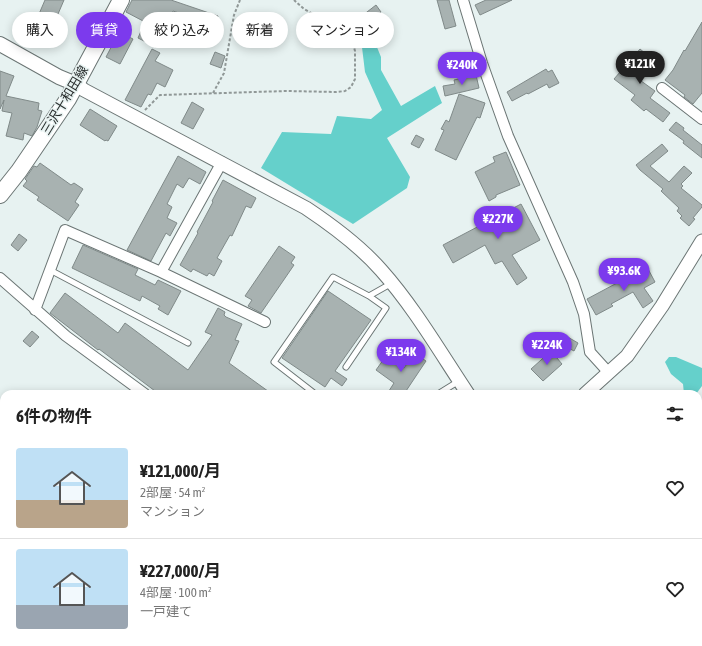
<!DOCTYPE html>
<html lang="ja">
<head>
<meta charset="utf-8">
<style>
	:root { --surface:#fff; --page:#f2f2f2; --text:#222; --muted:#767676; --line:#e0e0e0; --accent:#7c3aed }
	body { margin:0; font-family:"Asap Condensed","Noto Sans JP",sans-serif; background:var(--page); color:var(--text); height:100vh; display:flex; flex-direction:column; font-size:15px; white-space:nowrap }
	* { box-sizing:border-box; margin:0 }
	p { font-size:13px; color:var(--muted) }
	.icon { flex:none; width:22px; height:22px; fill:none; stroke:currentColor; stroke-width:2; stroke-linecap:round; stroke-linejoin:round }
	.map { position:relative; flex:1; overflow:hidden }
	.panel { position:absolute; left:0px; top:390px; width:702px; height:256px; display:flex; flex-direction:column; background:var(--surface); border-radius:12px 12px 0 0; box-shadow:0 2px 10px #0003 }
	.panel>* { flex:none }
	.hud { position:absolute; left:12px; top:12px; width:400px; height:36px; display:flex; gap:8px }
	.price { position:absolute; translate:-50% -34px; padding:0 9px; border-radius:14px; background:var(--accent); color:#fff; font-size:13px; line-height:26px; filter:drop-shadow(0 1px 2px #0008) }
	.price::after { content:''; position:absolute; left:50%; top:24px; width:12px; height:9px; margin-left:-6px; background:inherit; clip-path:polygon(0 0,100% 0,50% 100%) }
	.price.current { background:#222; color:#fff }
	ul { padding:0; list-style:none }
	li { display:flex; align-items:center; gap:12px; height:100px; padding:0 16px }
	li+li { border-top:1px solid var(--line) }
	li span { display:grid; place-items:center; flex:none; width:112px; height:80px; border-radius:4px; color:#555 }
	li>.icon { margin-inline-start:auto }
	span .icon { width:48px; height:48px; fill:#fffc; stroke-width:1 }
	li b { font-size:17px }
	h2 { display:flex; justify-content:space-between; align-items:center; height:48px; padding:0 16px; font-size:17px }
	.pill { padding:0 14px; border-radius:18px; background:var(--surface); box-shadow:0 2px 10px #0003; font-size:14px; line-height:36px }
	.pill.current { background:var(--accent); color:#fff }
	.map>svg:first-child { display:block }
	.forest { fill:#65d0cb }
	.building { fill:#a8b2b1; stroke:#808a89 }
	.lines { fill:none; stroke-linecap:round; stroke-linejoin:round }
	.service-casing { stroke:#6b7574; stroke-width:7 }
	.minor-casing { stroke:#6b7574; stroke-width:12 }
	.tertiary-casing { stroke:#6b7574; stroke-width:15 }
	.secondary-casing { stroke:#6b7574; stroke-width:16 }
	.primary-casing { stroke:#6b7574; stroke-width:18 }
	.path { stroke:#909897; stroke-width:2; stroke-dasharray:3 2; stroke-linecap:butt }
	.service { stroke:#fff; stroke-width:5 }
	.minor { stroke:#fff; stroke-width:10 }
	.tertiary { stroke:#fff; stroke-width:13 }
	.secondary { stroke:#fff; stroke-width:14 }
	.primary { stroke:#fff; stroke-width:16 }
	.labels { text-anchor:middle; stroke-width:3; stroke-linejoin:round; paint-order:stroke }
	.street-label { font-size:13px; fill:#2a2e2e; stroke:#e7f2f1 }
</style>
</head>
<body>
<div class="map">
<svg width="702" height="646" viewBox="0 0 702 646">
	<rect width="100%" height="100%" fill="#e7f2f1"/>
	<path class="forest" d="M372 35 381 57V70L401 106 435 86 442 103 387 138 410 177 407 188 353 224 261 168 282 132 331 134 337 116 371 119 382 110 365 72 361 39Z
		M669 357H676L702 368V386L696 394H684L683 384 671 374 665 362Z
		M698 549 702 551V646H624L622 642H698Z"/>
	<path class="building" d="M45 0H64L55 21 39 14Z
		M132 0H171L218 16 215 25 173 11 156 47 138 38 145 22 126 12Z
		M437 0H449L456 26 445 29Z
		M486 0H512L480 15 475 5Z
		M376 5 381 12 364 26 358 19Z
		M702 22V93L693 104 684 97 685 95 665 80 673 70 684 50 685 51Z
		M123 34 133 39 120 64 106 57 116 38 120 40Z
		M152 49 160 53 155 61 173 70 165 87 157 83 151 95 148 94 141 107 125 100Z
		M640 49 652 59 637 78 655 91 650 98 670 113 663 122 646 109 644 111 631 100 635 95 614 79Z
		M215 52 225 56 221 68 210 64Z
		M546 69 548 72 552 70 559 83 549 88 547 84 528 94 527 93 512 101 507 92Z
		M0 71 14 76 6 96 39 103 38 110 42 111 37 127 32 136 24 133 23 140 6 136 12 113 2 111 4 100 0 109Z
		M476 75 479 88 445 96 443 86 455 84 454 80Z
		M459 94 485 103 480 118 477 117 456 160 435 150 444 130 441 129 446 120 449 122Z
		M192 102 204 109 193 129 181 123Z
		M90 109 117 126 108 141 106 140 105 141 80 125Z
		M676 122 684 128 683 130 702 145V158L683 143 684 141 669 130Z
		M416 135 424 139 419 148 411 144Z
		M662 144 668 151 650 166 669 182 684 166 692 173 681 184 683 186 681 188 702 205V207L693 218 695 219 689 226 680 218 682 216 677 211 679 208 661 191 663 189 640 170 636 165Z
		M506 152 520 185 496 195V197L489 201 475 172 495 162 493 157Z
		M178 156 206 172 200 184 189 178 183 188 177 184 167 204 172 207 167 218 177 223 170 236 166 233 151 261 127 250Z
		M40 163 71 185 74 183 83 189 75 202 79 205 68 221 37 200 39 197 23 186 27 181 25 179 34 166 37 167Z
		M223 180 256 198 251 208 246 206 232 236 230 235 217 258 222 261 214 276 209 273 207 276 193 269 191 272 180 265 198 233 197 232 213 202 212 201Z
		M521 204 540 240 512 255 527 278 517 285 502 261 495 264 485 245 453 263 443 245Z
		M19 234 27 240 18 251 11 245Z
		M83 245 138 269 135 275 155 285 158 280 181 291 168 315 158 309 160 306 142 296 140 301 72 268Z
		M279 246 295 257 291 263 294 265 261 313 248 306 252 300 245 296Z
		M647 267 655 282 644 288 653 301 643 308 633 292 611 304 613 306 596 315 587 299Z
		M328 291 371 320 335 371 347 379 342 386 331 378 325 387 282 358Z
		M65 293 118 333 125 323 188 370 212 335 205 332 218 308 225 312 224 315 226 317 242 324 235 340 239 341 229 363 272 394H159L99 349 98 350 50 313Z
		M32 331 39 337 30 347 23 341Z
		M566 336 578 343 574 351 561 344Z
		M551 351 562 364 543 381 531 369Z
		M414 353 426 361 404 394H387L394 383 376 370 386 356 404 368Z"/>
	<g class="lines">
		<g class="service-casing">
			<path id="service" d="M50 270 188 343
				M346 367 386 308 369 296
				M313 394 314 393 274 362 333 277 369 296 392 283
				M438 394 459 381"/>
		</g>
		<g class="minor-casing">
			<path id="minor" d="M463 0 482 63 508 136 573 282 584 314 590 352 609 373
				M662 88 702 119
				M161 272 222 162
				M0 278 66 336 145 394
				M35 310 65 230 161 272 265 322
				M0 502 4 506
				M0 607 4 611
				M66 642 70 646
				M167 642 171 646
				M23 646 27 642"/>
		</g>
		<g class="tertiary-casing">
			<path id="tertiary" d="M76 84 84 90 306 208C333 226 359 245 381 270 414 307 440 352 468 394
				M585 394 627 356 662 306 702 241
				M601 642 602 646
				M393 646 396 642"/>
		</g>
		<g class="secondary-casing">
			<path id="secondary" d="M0 44 59 77 76 84"/>
		</g>
		<g class="primary-casing">
			<path id="primary" d="M0 195 19 171 68 99 121 0"/>
		</g>
		<path class="path" d="M213 93 224 73 234 15 240 0
			M145 110 160 95 286 91 336 92 345 91 351 87 355 79V51L352 40 347 35 340 29 304 9 294 0"/>
		<use href="#service" class="service"/>
		<use href="#minor" class="minor"/>
		<use href="#tertiary" class="tertiary"/>
		<use href="#secondary" class="secondary"/>
		<use href="#primary" class="primary"/>
	</g>
	<g class="labels">
		<g class="street-label">
			<text transform="translate(64 100) rotate(-59)" y="5">三沢十和田線</text>
		</g>
	</g>
</svg>
<b class="price current" style="left:640px;top:85px">¥121K</b>
<b class="price" style="left:462px;top:86px">¥240K</b>
<b class="price" style="left:498px;top:240px">¥227K</b>
<b class="price" style="left:624px;top:292px">¥93.6K</b>
<b class="price" style="left:547px;top:366px">¥224K</b>
<b class="price" style="left:401px;top:373px">¥134K</b>
<div class="hud">
<a class="pill">購入</a>
<a class="pill current">賃貸</a>
<a class="pill">絞り込み</a>
<a class="pill">新着</a>
<a class="pill">マンション</a>
</div>
<section class="panel">
<h2>6件の物件<svg class="icon" aria-label="filters" viewBox="0 0 24 24"><path d="M4 7h16M4 17h16"/><circle cx="9" cy="7" r="2"/><circle cx="15" cy="17" r="2"/></svg></h2>
<ul>
<li><span style="background:linear-gradient(#bfe0f5 65%,#b9a48a 0)"><svg class="icon" aria-label="home" viewBox="0 0 24 24"><path d="M3 11l9-7 9 7M6 9v11h12V9"/></svg></span><div><b>¥121,000/月</b><p>2部屋 · 54 m²</p><p>マンション</p></div><svg class="icon" aria-label="heart" viewBox="0 0 24 24"><path d="M12 20l-8-8c-3-5 5-10 8-4 3-6 11-1 8 4z"/></svg></li>
<li><span style="background:linear-gradient(#bfe0f5 70%,#9aa5b1 0)"><svg class="icon" aria-label="home" viewBox="0 0 24 24"><path d="M3 11l9-7 9 7M6 9v11h12V9"/></svg></span><div><b>¥227,000/月</b><p>4部屋 · 100 m²</p><p>一戸建て</p></div><svg class="icon" aria-label="heart" viewBox="0 0 24 24"><path d="M12 20l-8-8c-3-5 5-10 8-4 3-6 11-1 8 4z"/></svg></li>
</ul>
</section>
</div>
</body>
</html>
